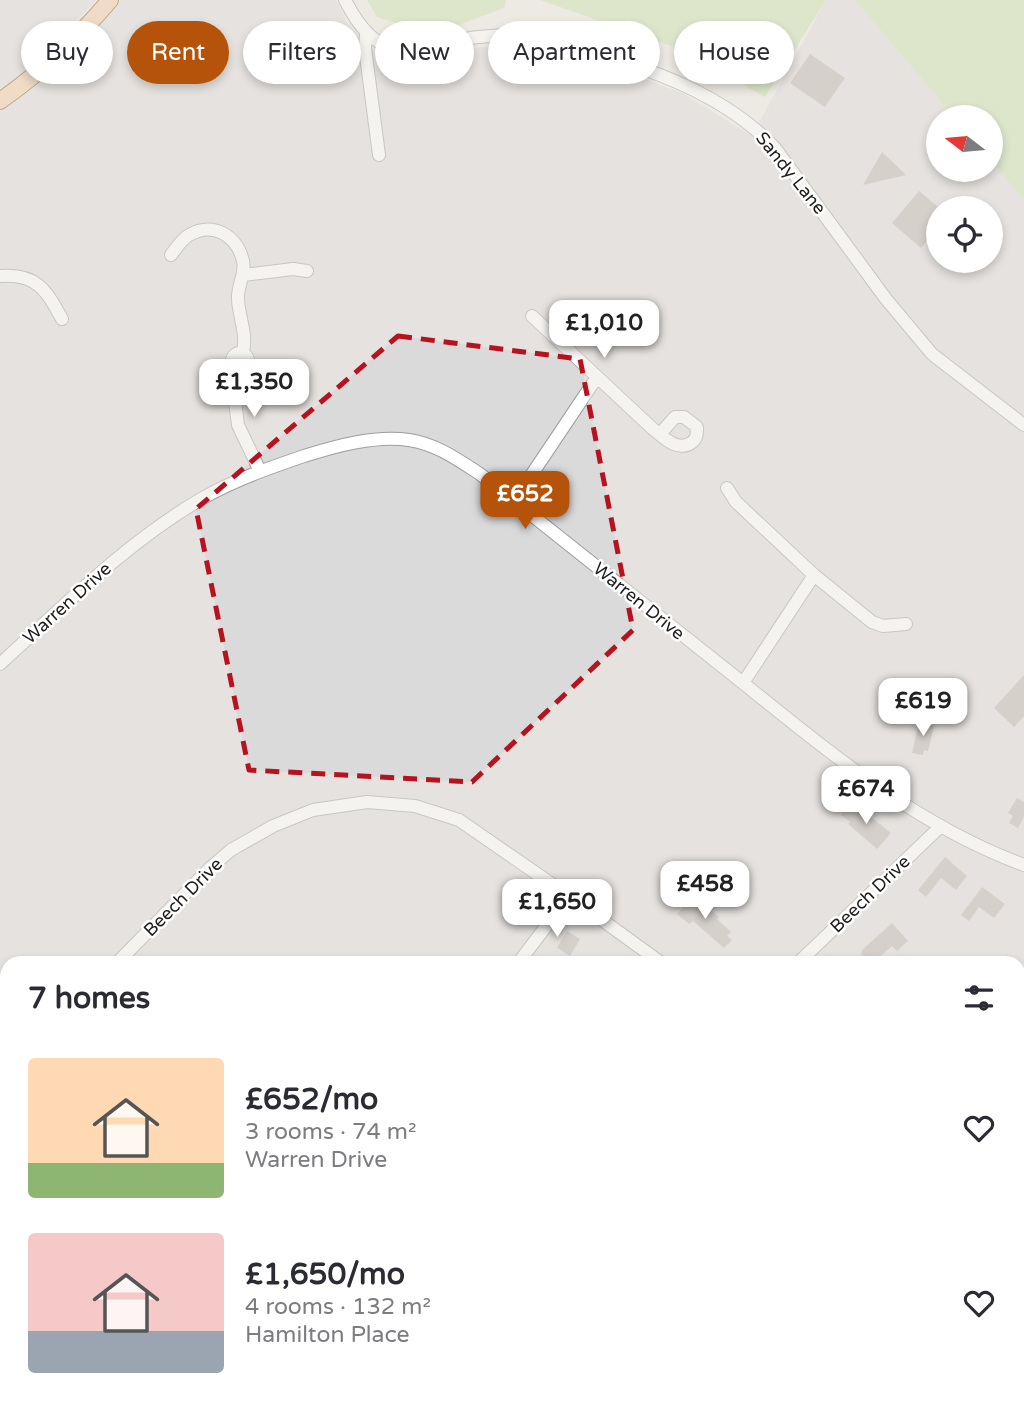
<!DOCTYPE html>
<html lang="en">
<head>
<meta charset="utf-8">
<style>
	:root { --surface:#fff; --page:#f7f7f7; --text:#2b2b33; --muted:#7c7c81; --accent:#b45309 }
	body { margin:0; font-family:"Varela Round",sans-serif; background:var(--page); color:var(--text); height:100vh; display:flex; flex-direction:column; font-size:26px; white-space:nowrap }
	* { box-sizing:border-box; margin:0 }
	p { font-size:23px; color:var(--muted) }
	.icon { flex:none; width:38px; height:38px; fill:none; stroke:currentColor; stroke-width:2; stroke-linecap:round; stroke-linejoin:round }
	.map { position:relative; flex:1; overflow:hidden }
	.drawer { position:absolute; left:0px; top:956px; width:1026px; height:450px; display:flex; flex-direction:column; background:var(--surface); border-radius:21px 21px 0 0; box-shadow:0 4px 10px #0003 }
	.drawer>* { flex:none }
	.guide { position:absolute; left:21px; top:21px; width:984px; height:63px; display:flex; gap:14px }
	.needle { width:46px; rotate:286deg }
	.controls { position:absolute; left:926px; top:105px; display:grid; gap:14px }
	.controls a { display:grid; place-items:center; width:77px; height:77px; border-radius:50%; background:var(--surface); box-shadow:0 4px 10px #0003; font-size:35px }
	.price { position:absolute; translate:-50% -60px; padding:0 16px; border-radius:14px; background:#fff; color:#222; font-size:23px; line-height:46px; filter:drop-shadow(0 2px 4px #0008) }
	.price::after { content:''; position:absolute; left:50%; top:42px; width:21px; height:16px; margin-left:-10px; background:inherit; clip-path:polygon(0 0,100% 0,50% 100%) }
	.price.on { background:var(--accent); color:#fff }
	ul { padding:0; list-style:none }
	li { display:flex; align-items:center; gap:21px; height:175px; padding:0 28px }
	li span { display:grid; place-items:center; flex:none; width:196px; height:140px; border-radius:7px; color:#555 }
	li>.icon { margin-inline-start:auto }
	span .icon { width:84px; height:84px; fill:#fffc; stroke-width:1 }
	li b { font-size:30px }
	h2 { display:flex; justify-content:space-between; align-items:center; height:84px; padding:0 28px; font-size:30px }
	.pill { padding:0 24px; border-radius:32px; background:var(--surface); box-shadow:0 4px 10px #0003; font-size:24px; line-height:63px }
	.pill.on { background:var(--accent); color:#fff }
	.map>svg:first-child { display:block }
	.residential { fill:#dbdada; fill-rule:evenodd }
	.grass { fill:#cbe3ae }
	.building { fill:#bab2ad }
	.lines { fill:none; stroke-linecap:round; stroke-linejoin:round }
	.minor-casing { stroke:#9e9e9e; stroke-width:14 }
	.major-casing { stroke:#87570e; stroke-width:18 }
	.minor { stroke:#fff; stroke-width:12 }
	.major { stroke:#f2caa3; stroke-width:16 }
	.marked { fill:none; stroke:#b6131e; stroke-width:5; stroke-dasharray:14 9; stroke-linejoin:round }
	.labels { text-anchor:middle; stroke-width:5; stroke-linejoin:round; paint-order:stroke }
	.street-label { font-size:18px; fill:#1d1d1d; stroke:#fff }
</style>
</head>
<body>
<div class="map">
<svg width="1024" height="1405" viewBox="0 0 1024 1405">
	<rect width="100%" height="100%" fill="#ede9e3"/>
	<path class="residential" d="M0 0H96L36 64 0 91Z
		M120 0H336L348 24 374 51 408 60 461 49 532 43 618 69 684 94 752 136 826 0H855L954 117H938V170H990L991 161 1024 200V1405H0V111ZM938 208H990V261H938ZM7 962H1018V1398H7Z"/>
	<path class="grass" d="M367 0H506L504 8 432 35 377 17Z
		M540 0H826L765 97 686 51Z
		M855 0H1024V200L991 161 990 117H954Z"/>
	<path class="building" d="M810 54 845 78 825 107 790 83Z
		M882 152 906 175 863 185Z
		M919 191 938 207V228L921 248 892 223Z
		M1024 675V716L1014 727 994 708Z
		M919 722 934 726 928 751 924 750 923 755 912 753Z
		M1017 798 1024 802V817L1018 828 1009 823 1013 816 1008 813Z
		M851 803 860 810 861 809 891 833 877 849 848 824 850 822 841 815Z
		M945 857 967 876 956 890 941 878 926 897 918 890Z
		M982 887 1005 904 994 918 979 907 969 921 961 915Z
		M693 896 719 917 717 919 731 932 727 936 732 940 724 948 693 921 689 924 677 914Z
		M892 923 908 941 897 951 892 946 874 962H869L861 954 863 949Z
		M567 931 580 939 570 956 557 948Z"/>
	<g class="lines">
		<g class="minor-casing">
			<path id="minor" d="M345 0C379 66 408 51 470 38 484 36 498 36 512 34 517 34 523 31 528 31 541 32 565 43 578 47 650 70 722 92 775 148L886 299 932 354 1024 425
				M366 34 365 48 379 155
				M171 255C176 248 182 239 189 235 214 221 237 236 243 261 246 274 237 286 238 299 239 319 247 331 243 352
				M243 275 293 269 307 271
				M0 276C37 273 46 290 62 319
				M532 316 653 429C663 437 677 452 691 443 697 439 697 434 697 427L684 417H675L660 434
				M232 361a8 8 0 1 1 16 0a8 8 0 1 1-16 0Z
				M238 369 235 401 238 425 260 471
				M727 488 736 502 814 575 872 622 883 626 906 624
				M514 501 597 377
				M0 664C64 606 126 543 201 499 234 480 269 468 304 456 336 446 375 435 409 440 436 444 457 459 480 474 564 541 648 608 733 675 823 747 914 825 1024 865
				M743 683 814 575
				M118 962 210 868 231 850 273 826 313 810 367 802 415 806 459 820 569 896 660 962
				M519 962 569 896
				M799 962 941 826
				M0 1085 7 1078
				M1018 1287 1024 1281
				M1018 1304 1024 1307
				M571 1398 573 1405
				M941 1405 944 1398"/>
		</g>
		<g class="major-casing">
			<path id="major" d="M0 101C41 72 78 38 110 0"/>
		</g>
		<use href="#minor" class="minor"/>
		<use href="#major" class="major"/>
	</g>
	<path d="M0 0H1024V1405H0ZM398 336 580 359 633 630 472 782 249 770 196 509Z" fill="#ede9e3" fill-opacity=".55" fill-rule="evenodd"/>
	<path class="marked" d="M398 336 580 359 633 630 472 782 249 770 196 509Z"/>
	<g class="labels">
		<g class="street-label">
			<text transform="translate(791 173) rotate(51)" y="6">Sandy Lane</text>
			<text transform="translate(639 601) rotate(39)" y="6">Warren Drive</text>
			<text transform="translate(67 603) rotate(-42)" y="6">Warren Drive</text>
			<text transform="translate(870 894) rotate(-44)" y="6">Beech Drive</text>
			<text transform="translate(183 897) rotate(-45)" y="6">Beech Drive</text>
		</g>
	</g>
</svg>
<div class="controls">
<a><svg class="needle" viewBox="-14 -14 28 28"><path d="M0-13l5 13h-10z" fill="#e53935"/><path d="M0 13l5-13h-10z" fill="#7c7c81"/></svg></a>
<a><svg class="icon" aria-label="locate" viewBox="0 0 24 24"><circle cx="12" cy="12" r="6"/><path d="M12 2v4M12 18v4M2 12h4M18 12h4"/></svg></a>
</div>
<b class="price" style="left:604px;top:360px">£1,010</b>
<b class="price" style="left:254px;top:419px">£1,350</b>
<b class="price on" style="left:525px;top:531px">£652</b>
<b class="price" style="left:923px;top:738px">£619</b>
<b class="price" style="left:866px;top:826px">£674</b>
<b class="price" style="left:705px;top:921px">£458</b>
<b class="price" style="left:557px;top:939px">£1,650</b>
<div class="guide">
<a class="pill">Buy</a>
<a class="pill on">Rent</a>
<a class="pill">Filters</a>
<a class="pill">New</a>
<a class="pill">Apartment</a>
<a class="pill">House</a>
</div>
<section class="drawer">
<h2>7 homes<svg class="icon" aria-label="filters" viewBox="0 0 24 24"><path d="M4 7h16M4 17h16"/><circle cx="9" cy="7" r="2"/><circle cx="15" cy="17" r="2"/></svg></h2>
<ul>
<li><span style="background:linear-gradient(#ffd9b3 75%,#8fb573 0)"><svg class="icon" aria-label="home" viewBox="0 0 24 24"><path d="M3 11l9-7 9 7M6 9v11h12V9"/></svg></span><div><b>£652/mo</b><p>3 rooms · 74 m²</p><p>Warren Drive</p></div><svg class="icon" aria-label="heart" viewBox="0 0 24 24"><path d="M12 20l-8-8c-3-5 5-10 8-4 3-6 11-1 8 4z"/></svg></li>
<li><span style="background:linear-gradient(#f6c9c9 70%,#9aa5b1 0)"><svg class="icon" aria-label="home" viewBox="0 0 24 24"><path d="M3 11l9-7 9 7M6 9v11h12V9"/></svg></span><div><b>£1,650/mo</b><p>4 rooms · 132 m²</p><p>Hamilton Place</p></div><svg class="icon" aria-label="heart" viewBox="0 0 24 24"><path d="M12 20l-8-8c-3-5 5-10 8-4 3-6 11-1 8 4z"/></svg></li>
</ul>
</section>
</div>
</body>
</html>
